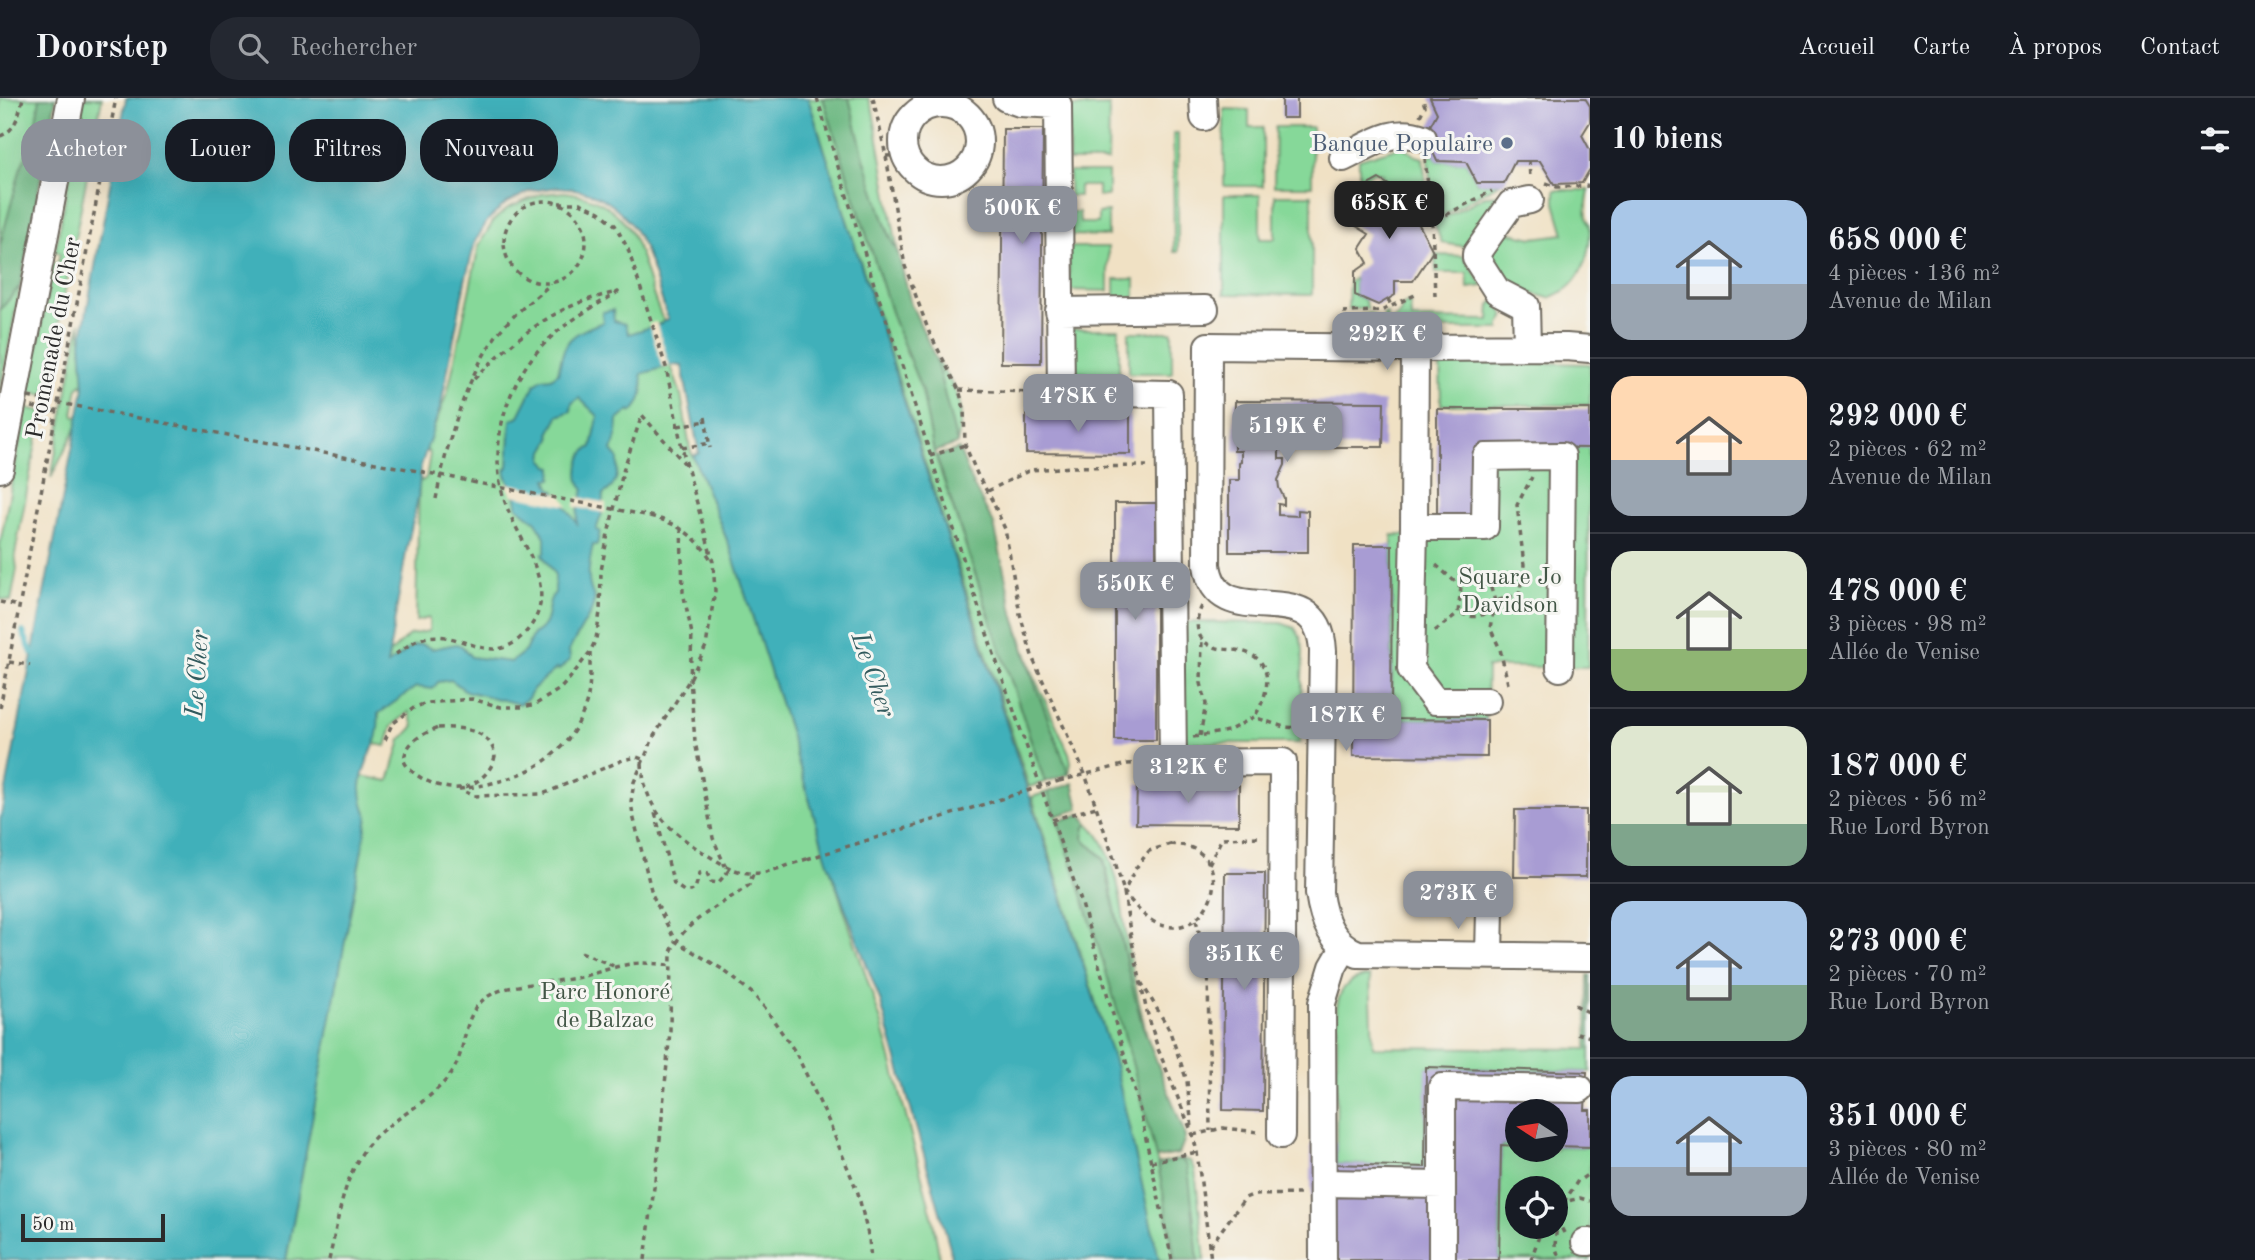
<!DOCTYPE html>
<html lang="fr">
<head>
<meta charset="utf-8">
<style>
	:root { --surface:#171b24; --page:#242831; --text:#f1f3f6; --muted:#9ea1a6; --line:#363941; --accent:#8c9099 }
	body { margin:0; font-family:"Old Standard TT",serif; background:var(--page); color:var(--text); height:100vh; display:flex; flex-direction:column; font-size:26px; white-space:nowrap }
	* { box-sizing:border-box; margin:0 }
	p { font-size:23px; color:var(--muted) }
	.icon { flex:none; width:38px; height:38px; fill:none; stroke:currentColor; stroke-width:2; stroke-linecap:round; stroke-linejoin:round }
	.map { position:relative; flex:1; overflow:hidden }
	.details { display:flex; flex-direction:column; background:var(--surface); width:665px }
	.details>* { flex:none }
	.banner { position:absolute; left:21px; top:21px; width:665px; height:63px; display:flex; gap:14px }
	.needle { width:46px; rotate:282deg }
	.buttons { position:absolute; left:1505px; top:1001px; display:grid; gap:14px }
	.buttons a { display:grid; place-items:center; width:63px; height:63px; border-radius:50%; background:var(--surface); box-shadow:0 7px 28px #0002; font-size:35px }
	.scale { position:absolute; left:21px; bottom:18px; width:144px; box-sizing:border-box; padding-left:7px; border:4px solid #2b2b2b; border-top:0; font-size:19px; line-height:24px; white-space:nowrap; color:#2b2b2b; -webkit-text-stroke:5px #f6f6f2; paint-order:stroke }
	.price { position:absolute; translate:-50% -60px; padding:0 16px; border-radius:14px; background:var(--accent); color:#fff; font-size:23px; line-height:46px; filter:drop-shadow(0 2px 4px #0008) }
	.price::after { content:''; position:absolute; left:50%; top:42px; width:21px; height:16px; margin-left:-10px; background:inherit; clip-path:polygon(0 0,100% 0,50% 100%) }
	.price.active { background:#222; color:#fff }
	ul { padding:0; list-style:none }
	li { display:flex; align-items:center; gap:21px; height:175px; padding:0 21px }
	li+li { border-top:2px solid var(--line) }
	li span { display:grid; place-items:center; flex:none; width:196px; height:140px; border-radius:21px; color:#555 }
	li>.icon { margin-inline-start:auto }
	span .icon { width:84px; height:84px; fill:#fffc; stroke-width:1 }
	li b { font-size:30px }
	h2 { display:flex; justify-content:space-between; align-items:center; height:84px; padding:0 21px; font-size:30px }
	.chip { padding:0 24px; border-radius:28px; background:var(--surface); box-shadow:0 7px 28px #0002; font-size:24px; line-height:63px }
	.chip.active { background:var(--accent); color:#fff }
	header { display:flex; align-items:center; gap:42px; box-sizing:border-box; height:98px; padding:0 35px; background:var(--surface); border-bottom:2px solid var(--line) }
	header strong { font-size:33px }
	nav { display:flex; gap:38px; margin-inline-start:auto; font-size:24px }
	.search { width:490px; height:63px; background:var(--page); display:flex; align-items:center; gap:18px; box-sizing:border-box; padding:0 24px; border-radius:28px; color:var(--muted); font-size:26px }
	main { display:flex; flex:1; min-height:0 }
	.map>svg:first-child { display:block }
	.green { fill:#86d899; stroke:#588262; stroke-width:2; fill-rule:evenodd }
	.forest { fill:#6cb881; stroke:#4c7256; stroke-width:2 }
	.water { fill:#40b0ba; stroke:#366e72; stroke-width:2; fill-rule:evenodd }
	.pier { fill:#f0e1c4 }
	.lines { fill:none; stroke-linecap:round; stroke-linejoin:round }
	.stream { stroke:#40b0ba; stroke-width:6 }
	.building { fill:#a89cd3 }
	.minor-casing { stroke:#706b61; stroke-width:30 }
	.path { stroke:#706b61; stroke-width:3.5; stroke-dasharray:5 5; stroke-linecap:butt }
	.minor { stroke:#fff; stroke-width:26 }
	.path-bridge { stroke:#706b61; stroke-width:3.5; stroke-dasharray:5 5; stroke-linecap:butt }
	.service-dot { fill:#5c6f8a; stroke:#f6f6f2; stroke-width:2.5 }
	.labels { text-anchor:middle; stroke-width:6; stroke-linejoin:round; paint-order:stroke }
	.service-label { font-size:24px; fill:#4e5e75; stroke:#f6f6f2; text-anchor:end }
	.street-label { font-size:24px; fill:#2b2b2b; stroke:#f6f6f2 }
	.park-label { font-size:24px; fill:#425646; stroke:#f6f6f2 }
	.water-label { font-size:26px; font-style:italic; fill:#325a5d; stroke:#f6f6f2 }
</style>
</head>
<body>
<header>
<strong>Doorstep</strong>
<div class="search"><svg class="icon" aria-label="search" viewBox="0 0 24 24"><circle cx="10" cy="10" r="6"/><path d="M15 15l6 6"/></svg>Rechercher</div>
<nav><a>Accueil</a><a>Carte</a><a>À propos</a><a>Contact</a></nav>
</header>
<main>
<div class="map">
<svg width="1590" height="1162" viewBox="0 0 1590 1162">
	<rect width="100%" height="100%" fill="#f6f6f2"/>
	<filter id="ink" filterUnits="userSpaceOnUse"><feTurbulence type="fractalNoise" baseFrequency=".0143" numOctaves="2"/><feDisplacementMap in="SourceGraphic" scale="14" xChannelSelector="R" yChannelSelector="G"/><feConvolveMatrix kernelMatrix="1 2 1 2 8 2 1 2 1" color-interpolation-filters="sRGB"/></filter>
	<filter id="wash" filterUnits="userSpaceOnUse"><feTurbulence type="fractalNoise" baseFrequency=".00686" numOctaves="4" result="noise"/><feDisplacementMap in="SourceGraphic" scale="28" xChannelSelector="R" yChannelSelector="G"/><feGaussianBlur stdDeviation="1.57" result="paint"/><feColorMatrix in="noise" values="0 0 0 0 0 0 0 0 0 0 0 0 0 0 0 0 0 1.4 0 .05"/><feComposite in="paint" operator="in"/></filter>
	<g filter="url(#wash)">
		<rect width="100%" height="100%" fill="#f0e1c4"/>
		<path class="green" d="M0 0H56L0 293V212L19 189 0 195Z
			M84 0H102L45 297 29 294 53 165H58L60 155 55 154Z
			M808 0H823L893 220 922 293 934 354 1045 684 1029 689Z
			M849 0H868L873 13 898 155C876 111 860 48 849 0Z
			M1109 8 1108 63H1069V9Z
			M1224 11 1249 12V29H1263V88H1224Z
			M1275 29H1312V88H1274Z
			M1173 35H1178V154H1174Z
			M1402 48 1416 58 1423 60 1428 107H1417L1399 95V93L1379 81 1383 76 1374 74 1359 83V61Z
			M1434 56 1438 63 1466 64 1477 85H1500L1434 122 1428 60Z
			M1069 74H1108V98H1098V88H1079V98H1069Z
			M1555 92H1589C1588 100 1585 111 1587 119 1587 123 1590 126 1590 130 1590 161 1580 190 1549 200L1507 189 1486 156 1502 133 1533 140 1564 136 1555 105Z
			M565 94C646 106 636 165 664 224L657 227 681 297 690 351 731 452 789 632 824 752 882 926 932 1118 940 1162H286L367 719 360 703 361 678 389 683 401 642 414 628 409 614 392 628 386 648 374 646 389 556 409 537 429 533V520L416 523 419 379 422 383 426 380 430 356 428 353 424 355 448 293 479 147 494 122 508 110 542 96Z
			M1224 97H1260V141H1275V97H1312V197L1224 196Z
			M1501 97V105L1467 149 1442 145 1434 125 1485 98Z
			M1069 114H1079L1080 125H1098V115L1108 114V138L1069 137Z
			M1069 149H1108V193L1069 192Z
			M1435 157 1463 158 1483 188 1468 190 1467 175H1436Z
			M1355 180V197L1364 201 1368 211H1348L1349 184Z
			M1115 181H1135V199H1115Z
			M1495 202 1505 218 1500 226V231H1354L1348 225 1350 219 1370 215 1383 223 1384 216 1387 215V223C1397 223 1401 215 1403 207L1410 204 1411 221 1489 222 1490 207Z
			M80 225 84 290 81 286 78 289 73 316 75 319 79 317 78 326 51 380Z
			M1068 231H1119V275H1069Z
			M1129 234H1172V275H1129Z
			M935 259C957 295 967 302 957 346Z
			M1440 263 1590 266V307H1441Z
			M26 310 42 313 15 456 17 471 11 503 0 501V446Z
			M1589 349 1588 569H1487L1486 622 1392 621V437L1436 438 1475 423 1477 350Z
			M1014 519 1034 578 1069 655 1071 664 1069 676 1031 576Z
			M1183 524 1281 525 1295 530 1300 539 1303 552 1300 645H1183Z
			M1048 694C1090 818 1132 944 1159 1073 1166 1102 1170 1132 1175 1162H1159L1115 967 1032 699Z
			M1088 725C1121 756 1122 820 1130 863 1136 893 1143 923 1151 953L1134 897 1104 760 1083 740 1085 729Z
			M1588 877H1590V974L1427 969 1425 1069 1336 1066 1337 908C1341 887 1350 881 1370 878L1373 949 1587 951Z
			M1501 1047 1517 1048V1052H1556V1048L1590 1049V1162H1499ZM1517 1090H1556V1129H1517Z
			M1181 1061 1190 1063 1195 1072 1205 1162H1198L1193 1114Z"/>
		<path class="forest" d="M40 0H56L20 188 0 212V147L21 69 32 45Z
			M823 0H849L864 60 889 138 898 155 911 206 935 259 957 346 934 354 922 293 893 220Z
			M959 351 973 387 994 426 1014 519 1031 576 1069 676 1045 684 936 358Z
			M1073 685 1079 711 1056 718 1048 694Z
			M1081 716 1088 725 1085 729 1083 740 1103 760 1129 876 1142 926 1183 1031 1185 1040 1179 1056 1156 1060C1130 946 1095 834 1058 723Z
			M1181 1061 1187 1068 1189 1079 1198 1162H1175L1158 1066Z"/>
		<path class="water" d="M126 0H808L1115 967 1159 1162H951L950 1149 880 902 827 762 789 632 731 452 693 358 699 355 682 268 673 267 641 276C645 291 642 305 632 314L630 312 618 322 617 335 612 353 618 360C618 375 618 388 603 396L602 415 596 432 600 433 597 447H593C589 465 585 485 595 500L591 514 569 552 570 562 559 572 557 570 533 591 528 600 519 606 466 593 451 582 438 584 433 591 416 589 378 616C383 656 346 671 368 719L286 1162H0V722L84 290 81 244ZM559 89C639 95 647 158 668 221L660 226 629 236 625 226 614 223 613 212 602 214 603 224C569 237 565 240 558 275L551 280 542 281 535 286 519 318 511 322 508 369 505 372C507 386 518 395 517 409L536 424 545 439V454L542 456 555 477V495C543 505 555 526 533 536L525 553 511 564 471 559 462 548 456 546 432 551 421 546 413 548 387 567 407 449 418 400 421 368 441 307 465 183 475 144 488 122 505 106 530 93ZM579 300 598 318 592 349C577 355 574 381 584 392L578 408 577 425 555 393 550 390 547 381H552L553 369 549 368 543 362 544 353 551 341 550 334 558 318 571 313 572 305Z"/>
		<path class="pier" d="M656 224 670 268 662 270 649 226Z
			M506 385 561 396 568 408 512 397Z
			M578 399 606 405 605 415 574 409Z"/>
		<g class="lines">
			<path class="stream" d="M23 534 32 555"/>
		</g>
		<g id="blocks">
			<path class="building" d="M1282 0H1297V20H1282Z
				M1430 0H1585L1590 8V24L1582 37 1590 52V71L1582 85 1554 86 1540 63H1515L1504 85H1477L1466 64 1437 63 1425 37 1437 15Z
				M1003 31H1043L1041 265H1001Z
				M1379 81 1399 93V95L1417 97 1416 121 1433 153 1413 183H1395V197L1378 207 1355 197V174L1368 165 1360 150 1369 136 1356 128 1359 92Z
				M1235 303 1384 304 1383 349H1279V361H1285V367L1278 382 1279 390 1284 400V407L1278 406V417L1298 418V412L1308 413V454H1229V382H1239V365L1241 364V353H1234Z
				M1437 311H1590V350L1476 349V422H1437Z
				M1026 315 1130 316V356L1026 355Z
				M1115 405H1156V642H1115Z
				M1354 447H1392L1391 621 1487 622V659L1353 658Z
				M1137 686 1239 687V727L1136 726Z
				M1515 712H1586V779H1514Z
				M1225 775H1265L1263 1013 1223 1012Z
				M1426 969 1587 974 1585 1012H1590V1049L1556 1048V1013H1517V1048L1501 1047 1499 1162H1311V1045L1336 1044V1066L1425 1069Z"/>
		</g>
	</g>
	<g filter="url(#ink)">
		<use href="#blocks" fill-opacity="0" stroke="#706b61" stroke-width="2"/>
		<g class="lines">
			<g class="minor-casing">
				<path id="minor" d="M1006 0 1020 5 1058 7 1061 294 1169 296 1173 665 1283 664 1281 1037
					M1203 0 1204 19
					M903 44a38 38 0 1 1 76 0a38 38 0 1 1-76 0Z
					M1343 60C1370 47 1393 28 1423 40
					M1059 213 1205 211
					M1527 248 1526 208 1497 193 1476 160V156L1511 106 1530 102
					M1415 250 1414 429 1411 571 1435 603H1487
					M1590 251 1566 249 1415 250 1208 248 1207 467C1217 542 1319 469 1323 553L1319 795C1323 822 1331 845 1358 856L1590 859
					M0 371 71 0
					M1414 429H1485L1486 359 1562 358 1560 570
					M1489 857 1490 811
					M1323 1085 1442 1087
					M1585 1144H1590
					M1323 1162 1322 905 1333 869 1344 850
					M1442 1162V989L1580 991"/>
			</g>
			<path class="path" d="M817 0 874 186 900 261 989 542 1082 806 1140 1013 1172 1162
				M873 0 886 58 905 168 929 234 959 292 964 310 965 347 978 378 992 402 1005 431 1020 516 1033 561 1085 676 1115 764 1124 794 1130 834 1146 910 1158 951 1193 1037 1197 1054 1211 1162
				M1420 18 1425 8 1422 0
				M0 38C16 33 19 15 23 0
				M886 58 905 57
				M1425 60 1432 124
				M1529 62 1530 81
				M1546 85 1557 89 1590 88
				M504 144a41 41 0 1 1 82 0a41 41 0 1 1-82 0Z
				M559 105H580L600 114 615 127 628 151 666 269 682 350 713 464 715 493 706 548 690 581 654 638 634 684 631 704 633 717 652 796 675 843 722 871 752 895 765 910 796 955 828 1022 858 1095 869 1141 871 1162
				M1435 198 1432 124 1492 93
				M1388 201 1392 210
				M1343 214 1381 213 1415 197
				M959 292 1038 294
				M32 309 58 314
				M705 319 710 350
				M678 328 706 323
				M682 350 710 345
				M930 358 965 347
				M441 377 472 384
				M988 393 1030 372 1073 369 1147 368
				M436 401C446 348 466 277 499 234 514 216 533 201 551 186
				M650 418C676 425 695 437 710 460
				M681 430 683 494 692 536 690 581 695 643 713 740 725 768
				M1436 467 1461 489
				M0 504 19 508
				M1202 508C1194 523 1195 543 1214 549 1222 552 1232 551 1241 553 1276 561 1270 596 1254 619
				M1435 533 1458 515 1461 489 1480 481 1490 487 1495 503C1481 521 1479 521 1458 515
				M590 554C590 572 591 592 585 609 566 666 513 684 460 691L474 698 543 696 623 662 637 659 642 661
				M396 556C404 551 414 542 424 540 459 530 488 569 520 540 568 496 520 448 505 404 487 351 505 286 544 246 565 224 592 210 618 194 554 206 517 239 472 283
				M9 564 30 567
				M1508 586 1500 551 1490 530 1495 503 1519 497 1524 467 1517 407 1532 379
				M0 610 116 0
				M438 630C461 629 491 631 495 658 492 674 475 689 458 690 442 692 411 679 404 663 405 644 422 636 438 630Z
				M1200 638 1206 606 1201 585 1202 542
				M1193 639 1228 633 1254 619 1284 629 1301 630
				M385 642 392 626 415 609 427 605 472 601 501 609H523L536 606 560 591 570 580 590 554 596 541 600 514 601 473 608 436 624 370 642 317 685 366
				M642 665C644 713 672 735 709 758 722 766 734 774 749 775 768 777 789 766 807 761
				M1059 683 1127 666 1153 665
				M655 715 674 786 684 793H691L695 791 700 775H707L711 784 718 785 730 771
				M1052 722 1096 709
				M1170 746C1176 747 1186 747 1192 750 1238 772 1203 847 1156 825 1143 819 1133 805 1124 794L1135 771 1149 753Z
				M1209 766 1222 740 1262 739
				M1196 822 1208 868 1210 1033
				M581 854 616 869
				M1141 884 1169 931 1187 983 1192 1030
				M1575 907 1590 915
				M1577 935 1590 939
				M1193 1037 1223 1030 1258 1034
				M1151 1064 1197 1054
				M1564 1104 1577 1084 1590 1075
				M1557 1123 1555 1148 1560 1162
				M1564 1135 1557 1121 1564 1104 1580 1100 1590 1103
				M1210 1148 1245 1100 1252 1097 1300 1096
				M329 1162C340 1116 344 1063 383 1032 406 1014 436 998 452 974 468 950 461 916 487 899 507 885 551 885 575 880 597 876 620 865 643 865 651 865 661 866 669 867
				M645 1162 660 1041 670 933 671 854C685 821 723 807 749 787L753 776
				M1531 1162 1540 1135 1548 1129"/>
			<use href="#minor" class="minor"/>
			<path class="path-bridge" d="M28 299 439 377
				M472 384 650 418
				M807 761 1059 683"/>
		</g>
	</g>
	<circle class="service-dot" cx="1507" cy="45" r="7"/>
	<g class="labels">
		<g class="service-label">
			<text x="1493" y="53">Banque Populaire</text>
		</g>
		<g class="street-label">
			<text transform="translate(53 240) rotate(-79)" y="8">Promenade du Cher</text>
		</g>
		<g class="park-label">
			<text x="1510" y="486">Square Jo<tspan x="1510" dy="28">Davidson</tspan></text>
			<text x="605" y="901">Parc Honoré<tspan x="605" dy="28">de Balzac</tspan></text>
		</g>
		<g class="water-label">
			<text transform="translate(196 576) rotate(-86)" y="9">Le Cher</text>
			<text transform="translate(874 576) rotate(71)" y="9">Le Cher</text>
		</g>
	</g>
</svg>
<div class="buttons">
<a><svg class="needle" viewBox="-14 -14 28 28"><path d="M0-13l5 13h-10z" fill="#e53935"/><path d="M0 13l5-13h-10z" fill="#9ea1a6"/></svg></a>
<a><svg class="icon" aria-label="locate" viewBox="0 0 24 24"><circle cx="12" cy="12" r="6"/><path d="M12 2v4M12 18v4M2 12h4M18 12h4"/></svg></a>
</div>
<div class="scale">50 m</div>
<b class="price active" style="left:1389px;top:143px">658K €</b>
<b class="price" style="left:1022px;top:148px">500K €</b>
<b class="price" style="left:1387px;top:274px">292K €</b>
<b class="price" style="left:1078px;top:336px">478K €</b>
<b class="price" style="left:1287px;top:366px">519K €</b>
<b class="price" style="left:1135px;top:524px">550K €</b>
<b class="price" style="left:1346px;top:655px">187K €</b>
<b class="price" style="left:1188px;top:707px">312K €</b>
<b class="price" style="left:1458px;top:833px">273K €</b>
<b class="price" style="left:1244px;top:894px">351K €</b>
<div class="banner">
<a class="chip active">Acheter</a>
<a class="chip">Louer</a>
<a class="chip">Filtres</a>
<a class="chip">Nouveau</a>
</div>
</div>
<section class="details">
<h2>10 biens<svg class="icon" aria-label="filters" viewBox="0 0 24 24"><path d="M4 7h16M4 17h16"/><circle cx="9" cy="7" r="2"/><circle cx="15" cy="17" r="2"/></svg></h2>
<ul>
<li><span style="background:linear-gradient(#a9c7e8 60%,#9aa5b1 0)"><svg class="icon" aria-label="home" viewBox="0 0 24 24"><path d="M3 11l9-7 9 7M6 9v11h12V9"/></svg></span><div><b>658 000 €</b><p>4 pièces · 136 m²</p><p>Avenue de Milan</p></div></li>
<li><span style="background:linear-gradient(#ffd9b3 60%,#9aa5b1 0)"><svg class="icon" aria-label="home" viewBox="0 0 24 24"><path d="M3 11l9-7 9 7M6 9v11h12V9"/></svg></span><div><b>292 000 €</b><p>2 pièces · 62 m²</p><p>Avenue de Milan</p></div></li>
<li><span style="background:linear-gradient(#dfe7d0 70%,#8fb573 0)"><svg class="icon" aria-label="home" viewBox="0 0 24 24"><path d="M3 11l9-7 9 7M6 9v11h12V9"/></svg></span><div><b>478 000 €</b><p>3 pièces · 98 m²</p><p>Allée de Venise</p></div></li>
<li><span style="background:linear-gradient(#dfe7d0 70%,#7fa58c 0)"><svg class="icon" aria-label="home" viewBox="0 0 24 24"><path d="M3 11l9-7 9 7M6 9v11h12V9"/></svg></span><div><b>187 000 €</b><p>2 pièces · 56 m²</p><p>Rue Lord Byron</p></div></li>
<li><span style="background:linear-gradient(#a9c7e8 60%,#7fa58c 0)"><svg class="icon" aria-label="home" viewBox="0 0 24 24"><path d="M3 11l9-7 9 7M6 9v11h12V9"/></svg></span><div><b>273 000 €</b><p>2 pièces · 70 m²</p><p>Rue Lord Byron</p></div></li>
<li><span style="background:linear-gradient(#a9c7e8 65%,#9aa5b1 0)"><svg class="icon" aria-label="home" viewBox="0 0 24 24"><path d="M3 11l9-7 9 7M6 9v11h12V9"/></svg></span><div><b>351 000 €</b><p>3 pièces · 80 m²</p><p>Allée de Venise</p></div></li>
</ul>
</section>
</main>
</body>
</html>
